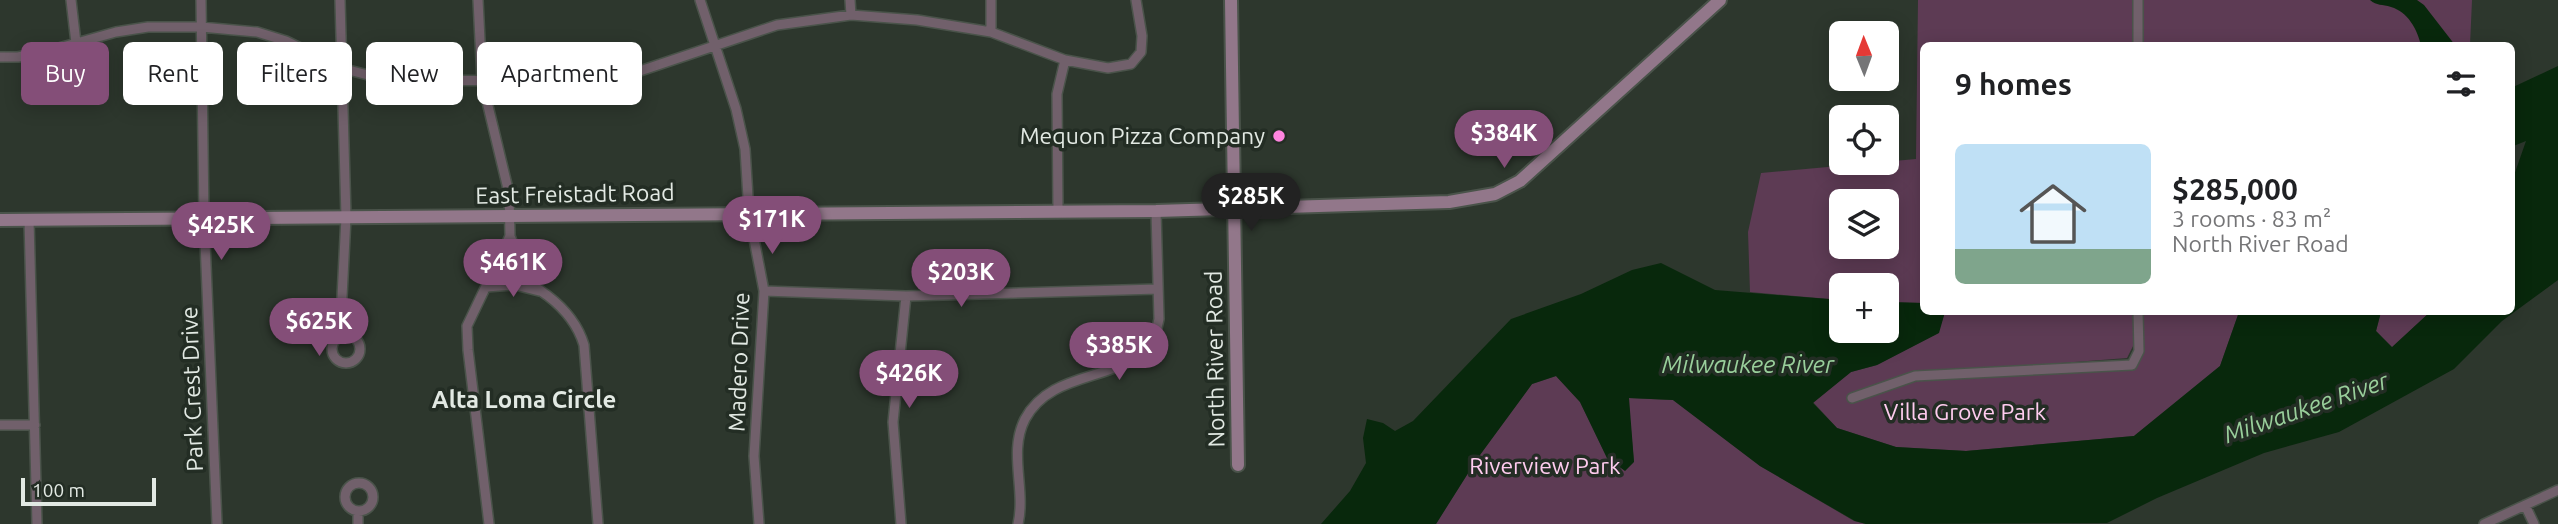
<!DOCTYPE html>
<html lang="en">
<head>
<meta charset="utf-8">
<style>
	:root { --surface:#fff; --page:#f2f2f2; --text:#202124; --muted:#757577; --line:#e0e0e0; --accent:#844e78 }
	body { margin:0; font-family:Ubuntu,sans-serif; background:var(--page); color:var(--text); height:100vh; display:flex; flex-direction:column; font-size:26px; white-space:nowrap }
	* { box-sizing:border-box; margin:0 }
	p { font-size:23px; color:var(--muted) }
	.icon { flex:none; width:38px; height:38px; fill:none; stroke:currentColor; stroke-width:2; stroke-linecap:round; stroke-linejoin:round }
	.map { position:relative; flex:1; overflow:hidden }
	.sheet { position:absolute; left:1920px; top:42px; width:595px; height:273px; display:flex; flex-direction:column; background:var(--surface); border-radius:10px; box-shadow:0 4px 18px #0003 }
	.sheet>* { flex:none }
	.guide { position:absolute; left:21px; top:42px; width:665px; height:63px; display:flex; gap:14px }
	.needle { width:46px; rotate:359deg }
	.buttons { position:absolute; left:1829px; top:21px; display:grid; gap:14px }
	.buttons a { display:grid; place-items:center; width:70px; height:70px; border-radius:10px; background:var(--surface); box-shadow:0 4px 18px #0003; font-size:35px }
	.scale { position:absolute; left:21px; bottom:18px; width:135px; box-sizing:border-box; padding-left:7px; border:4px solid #e2e9e3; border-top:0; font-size:19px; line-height:24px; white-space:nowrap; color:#e2e9e3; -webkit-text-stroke:5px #232d24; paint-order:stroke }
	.price { position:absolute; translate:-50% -60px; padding:0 16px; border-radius:24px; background:var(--accent); color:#fff; font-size:23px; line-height:46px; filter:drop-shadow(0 2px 4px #0008) }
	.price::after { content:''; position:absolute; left:50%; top:42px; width:21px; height:16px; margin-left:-10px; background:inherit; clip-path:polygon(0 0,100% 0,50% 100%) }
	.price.active { background:#222; color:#fff }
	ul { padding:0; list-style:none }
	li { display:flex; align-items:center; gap:21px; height:175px; padding:0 35px }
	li+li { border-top:2px solid var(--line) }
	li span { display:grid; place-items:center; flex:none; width:196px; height:140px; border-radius:10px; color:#555 }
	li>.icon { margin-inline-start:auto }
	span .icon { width:84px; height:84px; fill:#fffc; stroke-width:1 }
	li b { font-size:30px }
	h2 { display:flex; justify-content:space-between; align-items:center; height:84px; padding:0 35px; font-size:30px }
	.chip { padding:0 24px; border-radius:10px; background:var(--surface); box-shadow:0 4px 18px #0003; font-size:24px; line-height:63px }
	.chip.active { background:var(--accent); color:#fff }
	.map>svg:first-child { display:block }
	.green { fill:#5d3b54; fill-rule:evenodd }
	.water { fill:#08280c }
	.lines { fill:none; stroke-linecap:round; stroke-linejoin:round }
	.street-casing { stroke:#4a534a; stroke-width:12 }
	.secondary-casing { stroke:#4a534a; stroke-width:16 }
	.street { stroke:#71606b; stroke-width:9 }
	.secondary { stroke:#92778a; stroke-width:12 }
	.poi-dot { fill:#fe85df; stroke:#232d24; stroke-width:2.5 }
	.labels { text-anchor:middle; stroke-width:7; stroke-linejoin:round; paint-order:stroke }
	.poi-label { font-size:23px; fill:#e2e9e3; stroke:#232d24; text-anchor:end }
	.street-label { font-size:23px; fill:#e2e9e3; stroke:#232d24 }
	.park-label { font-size:23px; fill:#ffccef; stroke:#232d24 }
	.water-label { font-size:24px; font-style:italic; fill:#99cf9b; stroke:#232d24 }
	.neighbourhood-label { font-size:24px; font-weight:bold; fill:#e2e9e3; stroke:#232d24 }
</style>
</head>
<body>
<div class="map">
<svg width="2558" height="524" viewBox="0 0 2558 524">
	<rect width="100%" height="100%" fill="#2d372d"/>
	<path class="green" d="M1918 0H2132V45L1923 46V303L1887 302 1886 285H1841V300L1750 292 1748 232 1761 173 1916 159ZM1841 201H1886V247H1841Z
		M2138 0H2472L2470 45 2138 46Z
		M1945 312H2133L2134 344 2127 358 1903 375 2132 365 2139 351 2138 312H2239L2220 366 2134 436 1966 451 1896 447 1837 428 1813 402 1851 372 1877 365 1938 333Z
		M2381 312H2430L2392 348 2376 331Z
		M1556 376 1580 402 1607 458 1634 462 1628 398 1673 400 1760 466 1854 521 1866 524H1436L1477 459 1532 384Z"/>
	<path class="water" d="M2370 0H2417L2424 5 2455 45H2421C2417 29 2408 12 2391 7 2382 4 2377 6 2370 0Z
		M2558 66V280L2502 321 2454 369 2339 432 2264 453 2157 498 2107 523 1866 524 1855 521 1760 466 1673 400 1629 398 1634 462 1625 471 1607 458 1580 402 1556 376 1532 384 1477 459 1436 524H1321L1350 491 1366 463 1363 438 1367 419 1383 423 1395 431 1413 421 1511 319 1581 294 1632 270 1661 263 1715 290 1841 300V331H1886L1887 302 1923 303V312H1945L1939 333 1877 365 1851 372 1813 403 1837 428 1896 447 1966 451 2134 436 2220 366 2239 312H2381L2376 331 2392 347 2430 312H2511V184L2526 141 2511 147V88Z"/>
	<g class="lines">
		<g class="street-casing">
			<path id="street" d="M71 0 76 43
				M201 0 204 218 217 524
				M478 0 482 81 509 193 510 236 467 326 468 350 489 524
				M700 0 736 109 745 149 749 213 764 291 754 456 759 524
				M850 0 851 15
				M991 0V32
				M2138 46V0
				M0 57H18L48 51 116 32 148 27H201L257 32 286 41 341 68 387 80 578 81 628 75 777 25 851 15 917 20 991 32 1065 60 1108 68 1131 64 1141 52 1142 36 1136 0
				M1058 211 1057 94 1065 60
				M29 220 37 524
				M510 236C517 253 522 273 535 286 539 290 544 293 548 296 565 309 578 325 584 345L598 524
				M486 287 515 285 539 291
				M764 291 906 296 1158 289
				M332 349a14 14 0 1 1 28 0a14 14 0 1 1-28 0Z
				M340 337 346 217 340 0
				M1852 398 1915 376 2132 365 2139 351 2138 312
				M0 425H35
				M345 497a14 14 0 1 1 28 0a14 14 0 1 1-28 0Z
				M2525 505 2534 524
				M358 524V511
				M901 524 893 422 906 296
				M1018 524C1026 489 1008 452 1025 419 1046 380 1091 380 1126 363 1131 360 1140 357 1144 353 1153 343 1157 331 1159 319L1156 211
				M2484 524 2558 490"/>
		</g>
		<g class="secondary-casing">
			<path id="secondary" d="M1231 0 1238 465
				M0 220 1156 211 1449 202 1495 194 1520 181 1720 0"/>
		</g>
		<use href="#street" class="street"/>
		<use href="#secondary" class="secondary"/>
	</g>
	<circle class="poi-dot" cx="1279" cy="136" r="7"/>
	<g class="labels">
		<g class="poi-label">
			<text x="1265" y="144">Mequon Pizza Company</text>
		</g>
		<g class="street-label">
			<text transform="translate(575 194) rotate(-1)" y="8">East Freistadt Road</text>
			<text transform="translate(1215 359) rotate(-91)" y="8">North River Road</text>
			<text transform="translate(739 362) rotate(-88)" y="8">Madero Drive</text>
			<text transform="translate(192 389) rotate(-92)" y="8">Park Crest Drive</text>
		</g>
		<g class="park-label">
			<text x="1965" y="420">Villa Grove Park</text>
			<text x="1545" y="474">Riverview Park</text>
		</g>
		<g class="water-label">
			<text x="1748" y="373">Milwaukee River</text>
			<text transform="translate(2306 408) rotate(-19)" y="8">Milwaukee River</text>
		</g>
		<g class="neighbourhood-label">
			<text x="524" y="408">Alta Loma Circle</text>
		</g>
	</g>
</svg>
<div class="buttons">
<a><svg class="needle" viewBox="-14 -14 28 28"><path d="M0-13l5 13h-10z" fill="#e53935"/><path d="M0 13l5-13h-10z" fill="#757577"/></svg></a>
<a><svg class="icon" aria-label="locate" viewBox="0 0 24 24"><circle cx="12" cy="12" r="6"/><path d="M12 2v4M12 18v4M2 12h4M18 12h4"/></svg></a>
<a><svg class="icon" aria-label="layers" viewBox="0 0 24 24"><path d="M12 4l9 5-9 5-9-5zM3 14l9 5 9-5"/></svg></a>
<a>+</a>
</div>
<div class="scale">100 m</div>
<b class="price" style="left:1504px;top:170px">$384K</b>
<b class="price active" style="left:1251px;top:233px">$285K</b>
<b class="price" style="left:772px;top:256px">$171K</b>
<b class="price" style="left:221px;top:262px">$425K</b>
<b class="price" style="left:513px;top:299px">$461K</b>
<b class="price" style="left:961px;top:309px">$203K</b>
<b class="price" style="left:319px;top:358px">$625K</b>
<b class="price" style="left:1119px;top:382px">$385K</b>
<b class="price" style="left:909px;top:410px">$426K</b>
<div class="guide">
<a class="chip active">Buy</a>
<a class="chip">Rent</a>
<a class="chip">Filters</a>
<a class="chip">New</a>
<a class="chip">Apartment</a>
</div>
<section class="sheet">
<h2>9 homes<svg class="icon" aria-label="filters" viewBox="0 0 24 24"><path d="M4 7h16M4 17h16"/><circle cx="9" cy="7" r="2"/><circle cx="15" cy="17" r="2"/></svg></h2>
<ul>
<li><span style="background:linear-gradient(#bfe0f5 75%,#7fa58c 0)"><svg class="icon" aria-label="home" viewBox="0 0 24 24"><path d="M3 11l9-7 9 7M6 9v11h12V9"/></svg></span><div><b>$285,000</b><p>3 rooms · 83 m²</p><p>North River Road</p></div></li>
</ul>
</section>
</div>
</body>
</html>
